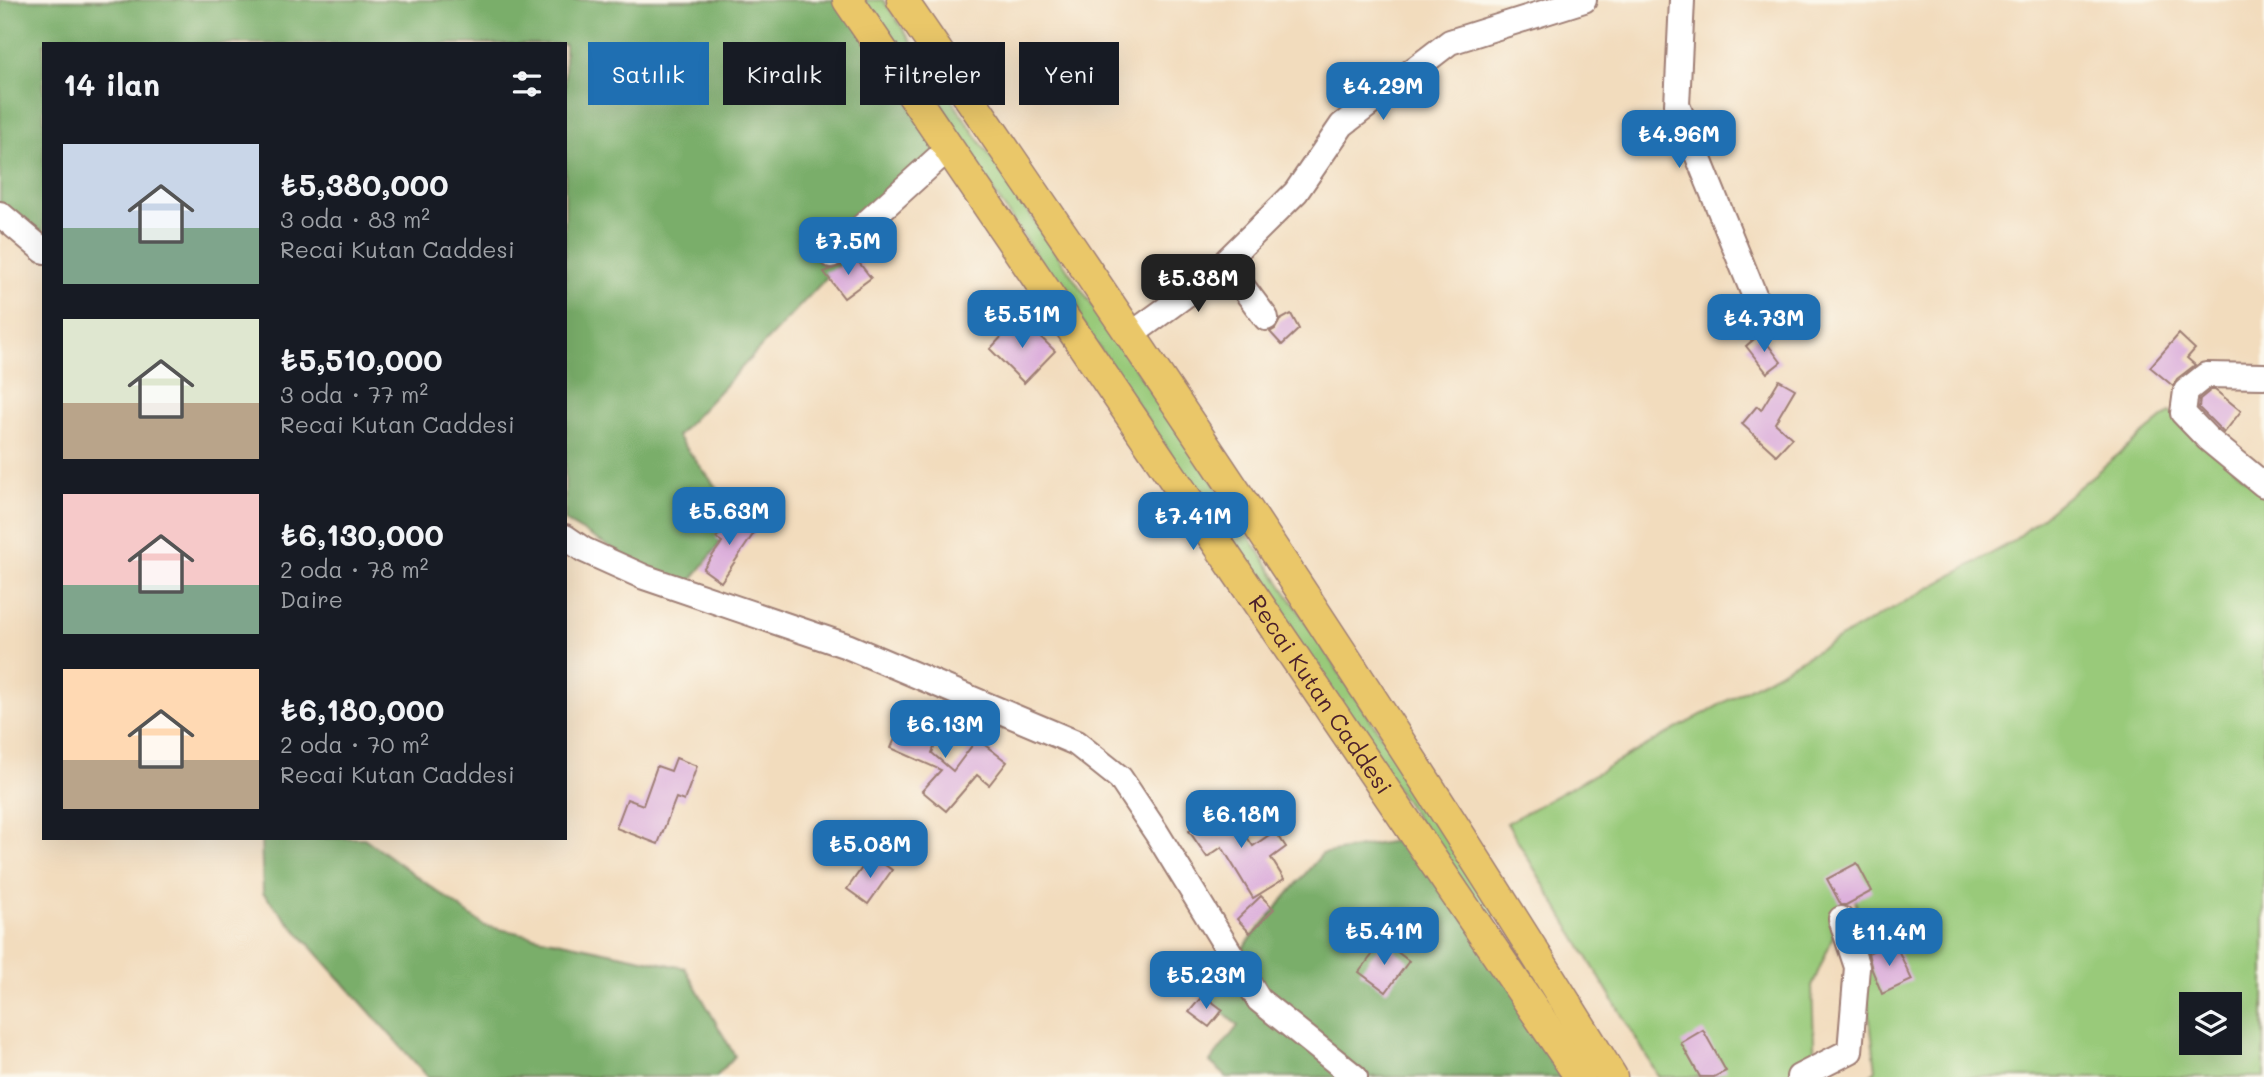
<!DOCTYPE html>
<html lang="tr">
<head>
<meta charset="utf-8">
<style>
	:root { --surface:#171b24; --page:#242831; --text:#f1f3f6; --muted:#9ea1a6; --accent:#1f6fb2 }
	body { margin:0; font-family:Mali,sans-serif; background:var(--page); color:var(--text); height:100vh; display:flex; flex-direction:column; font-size:26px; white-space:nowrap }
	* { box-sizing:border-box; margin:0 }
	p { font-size:23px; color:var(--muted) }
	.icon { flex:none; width:38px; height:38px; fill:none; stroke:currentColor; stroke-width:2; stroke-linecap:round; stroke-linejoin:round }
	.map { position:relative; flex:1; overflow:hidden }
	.sheet { position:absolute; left:42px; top:42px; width:525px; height:798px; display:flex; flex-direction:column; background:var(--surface); border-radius:0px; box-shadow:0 7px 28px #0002 }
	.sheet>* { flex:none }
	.banner { position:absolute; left:588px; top:42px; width:665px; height:63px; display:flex; gap:14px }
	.tools { position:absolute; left:2179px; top:992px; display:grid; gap:14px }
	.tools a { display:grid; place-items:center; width:63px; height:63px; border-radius:0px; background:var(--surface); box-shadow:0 7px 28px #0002; font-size:35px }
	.price { position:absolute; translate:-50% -60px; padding:0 16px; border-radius:14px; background:var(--accent); color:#fff; font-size:23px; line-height:46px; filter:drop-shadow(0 2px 4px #0008) }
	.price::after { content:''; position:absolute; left:50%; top:42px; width:21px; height:16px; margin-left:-10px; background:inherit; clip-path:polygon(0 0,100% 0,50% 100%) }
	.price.selected { background:#222; color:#fff }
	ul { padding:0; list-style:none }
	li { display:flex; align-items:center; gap:21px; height:175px; padding:0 21px }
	li span { display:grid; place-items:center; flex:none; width:196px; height:140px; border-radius:0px; color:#555 }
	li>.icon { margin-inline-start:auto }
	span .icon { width:84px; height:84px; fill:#fffc; stroke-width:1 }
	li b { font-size:30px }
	h2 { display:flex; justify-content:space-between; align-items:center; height:84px; padding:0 21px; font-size:30px }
	.chip { padding:0 24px; border-radius:0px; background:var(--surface); box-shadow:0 7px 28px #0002; font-size:24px; line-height:63px }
	.chip.selected { background:var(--accent); color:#fff }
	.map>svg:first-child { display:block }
	.green { fill:#99ca7a; stroke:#727452; stroke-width:2; fill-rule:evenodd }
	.forest { fill:#7aae6a; stroke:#62664a; stroke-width:2 }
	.building { fill:#ddb1dc }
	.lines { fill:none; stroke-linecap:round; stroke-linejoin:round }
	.minor-casing { stroke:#9e7e74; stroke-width:28 }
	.major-casing { stroke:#9e7e74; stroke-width:33 }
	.minor { stroke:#fff; stroke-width:24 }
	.major { stroke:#eac769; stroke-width:30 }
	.labels { text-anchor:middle; stroke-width:5; stroke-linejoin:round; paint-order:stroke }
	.street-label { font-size:23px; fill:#4a1f2b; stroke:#fbf7ec }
</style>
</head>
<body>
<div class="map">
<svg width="2264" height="1077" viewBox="0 0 2264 1077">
	<rect width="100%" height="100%" fill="#fbf7ec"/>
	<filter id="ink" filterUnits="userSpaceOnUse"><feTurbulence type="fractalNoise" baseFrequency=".0143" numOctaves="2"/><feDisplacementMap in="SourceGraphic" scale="14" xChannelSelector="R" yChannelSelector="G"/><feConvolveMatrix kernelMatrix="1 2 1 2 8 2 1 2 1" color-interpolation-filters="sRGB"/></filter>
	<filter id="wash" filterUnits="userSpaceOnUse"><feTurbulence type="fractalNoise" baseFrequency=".00686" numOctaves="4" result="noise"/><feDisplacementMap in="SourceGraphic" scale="28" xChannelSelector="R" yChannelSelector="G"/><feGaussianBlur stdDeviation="1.57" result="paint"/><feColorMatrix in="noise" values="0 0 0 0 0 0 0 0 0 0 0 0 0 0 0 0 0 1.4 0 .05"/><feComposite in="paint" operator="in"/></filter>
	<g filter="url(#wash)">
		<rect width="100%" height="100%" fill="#f2dcbd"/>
		<path class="green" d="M864 0H883L1205 470 1499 913 1486 921Z
			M2170 412 2264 494V1077H1868L1876 1070 1854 888 1812 986 1815 1069 1789 1077H1659L1507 823 2012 542ZM2191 1004H2230V1043H2191Z"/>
		<path class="forest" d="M0 0H848L949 148 677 436 740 518 684 590 565 521V44H44V239L0 212Z
			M1417 837 1584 1077H1227L1210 1062 1238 1026 1203 995 1322 854Z
			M261 838H364L485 926 685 968 735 1056 716 1077H428L263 893Z"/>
		<g id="blocks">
			<path class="building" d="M853 255 871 278 844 298 824 272 840 266Z
				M1291 314 1299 329 1282 345 1270 332 1275 329 1280 320Z
				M1020 317 1055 351 1024 383 990 349Z
				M2179 334 2195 349 2187 358 2195 365 2177 379 2173 386 2150 367Z
				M1758 336 1763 338 1781 362 1767 373 1746 346Z
				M1779 380 1795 389 1775 423 1792 438 1776 455 1742 424 1757 406 1761 410Z
				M2211 390H2215L2241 411 2224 433 2199 408 2200 399Z
				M733 514 756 530 721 582 703 569 722 542 716 538Z
				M907 710 943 725 932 753 953 771 977 739 1007 762 989 785 977 775 946 811 922 791 941 770 891 748Z
				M676 758 697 766 684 801 676 798 658 844 616 828 627 799 643 805 657 766 671 771Z
				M1226 806 1253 846 1275 831 1286 847 1271 858 1284 879 1253 898 1222 847 1207 857 1189 831Z
				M871 855 892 870 868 904 847 889Z
				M1857 863 1872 891 1846 905H1841L1827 879Z
				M1261 896 1274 909 1250 933 1237 919Z
				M1383 941 1409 961 1386 992 1359 972Z
				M1894 941 1912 980 1882 994 1872 970 1868 953Z
				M1203 995 1223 1010 1209 1027 1189 1012Z
				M1703 1030 1726 1071 1714 1077H1700L1681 1043Z"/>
		</g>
	</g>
	<g filter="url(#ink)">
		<use href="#blocks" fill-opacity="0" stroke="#9e7e74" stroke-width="2"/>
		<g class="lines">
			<g class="minor-casing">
				<path id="minor" d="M1682 0 1677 105 1766 324
					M0 214 44 251
					M831 255 949 148
					M1209 278 1296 192 1342 125 1450 42 1584 0
					M1132 334 1209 278 1242 286 1266 318
					M2264 376 2206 375 2186 391 2183 413 2208 439 2264 485
					M565 537 584 550 644 577 847 646 1076 743 1120 778 1156 832 1259 1000 1355 1077
					M1799 1077 1850 1051 1857 967 1841 919"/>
			</g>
			<g class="major-casing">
				<g id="major">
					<path id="s1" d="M848 0 1580 1077"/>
					<path d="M902 0C1146 354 1386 711 1612 1077"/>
				</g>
			</g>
			<use href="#minor" class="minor"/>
			<use href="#major" class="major"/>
		</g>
	</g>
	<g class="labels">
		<g class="street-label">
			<text dy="8" stroke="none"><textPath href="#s1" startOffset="840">Recai Kutan Caddesi</textPath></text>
		</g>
	</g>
</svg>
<div class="tools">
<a><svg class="icon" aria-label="layers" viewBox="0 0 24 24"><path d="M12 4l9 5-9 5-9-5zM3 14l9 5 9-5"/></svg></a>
</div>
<b class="price" style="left:1383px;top:122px">₺4.29M</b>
<b class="price" style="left:1679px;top:170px">₺4.96M</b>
<b class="price" style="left:848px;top:277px">₺7.5M</b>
<b class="price selected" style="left:1198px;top:314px">₺5.38M</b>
<b class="price" style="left:1022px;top:350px">₺5.51M</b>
<b class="price" style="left:1764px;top:354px">₺4.73M</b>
<b class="price" style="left:729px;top:547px">₺5.63M</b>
<b class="price" style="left:1193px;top:552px">₺7.41M</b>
<b class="price" style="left:945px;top:760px">₺6.13M</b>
<b class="price" style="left:1241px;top:850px">₺6.18M</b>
<b class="price" style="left:870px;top:880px">₺5.08M</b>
<b class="price" style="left:1384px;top:967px">₺5.41M</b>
<b class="price" style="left:1889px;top:968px">₺11.4M</b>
<b class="price" style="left:1206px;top:1011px">₺5.23M</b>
<div class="banner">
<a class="chip selected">Satılık</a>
<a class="chip">Kiralık</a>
<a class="chip">Filtreler</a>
<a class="chip">Yeni</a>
</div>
<section class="sheet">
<h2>14 ilan<svg class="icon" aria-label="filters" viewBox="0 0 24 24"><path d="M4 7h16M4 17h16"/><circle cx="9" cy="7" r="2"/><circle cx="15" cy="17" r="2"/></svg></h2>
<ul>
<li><span style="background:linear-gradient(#c9d6e8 60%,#7fa58c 0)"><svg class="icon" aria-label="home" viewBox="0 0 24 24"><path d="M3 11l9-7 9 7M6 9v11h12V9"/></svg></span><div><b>₺5,380,000</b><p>3 oda · 83 m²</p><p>Recai Kutan Caddesi</p></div></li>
<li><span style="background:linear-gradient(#dfe7d0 60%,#b9a48a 0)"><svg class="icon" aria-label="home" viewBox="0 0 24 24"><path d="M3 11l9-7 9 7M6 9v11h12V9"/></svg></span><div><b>₺5,510,000</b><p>3 oda · 77 m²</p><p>Recai Kutan Caddesi</p></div></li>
<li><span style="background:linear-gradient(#f6c9c9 65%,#7fa58c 0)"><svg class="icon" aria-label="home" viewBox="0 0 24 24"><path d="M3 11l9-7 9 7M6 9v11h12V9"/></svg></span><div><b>₺6,130,000</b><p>2 oda · 78 m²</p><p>Daire</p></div></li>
<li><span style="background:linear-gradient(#ffd9b3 65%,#b9a48a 0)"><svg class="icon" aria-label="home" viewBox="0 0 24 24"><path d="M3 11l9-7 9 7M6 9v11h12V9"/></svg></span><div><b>₺6,180,000</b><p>2 oda · 70 m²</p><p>Recai Kutan Caddesi</p></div></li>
</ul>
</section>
</div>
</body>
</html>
